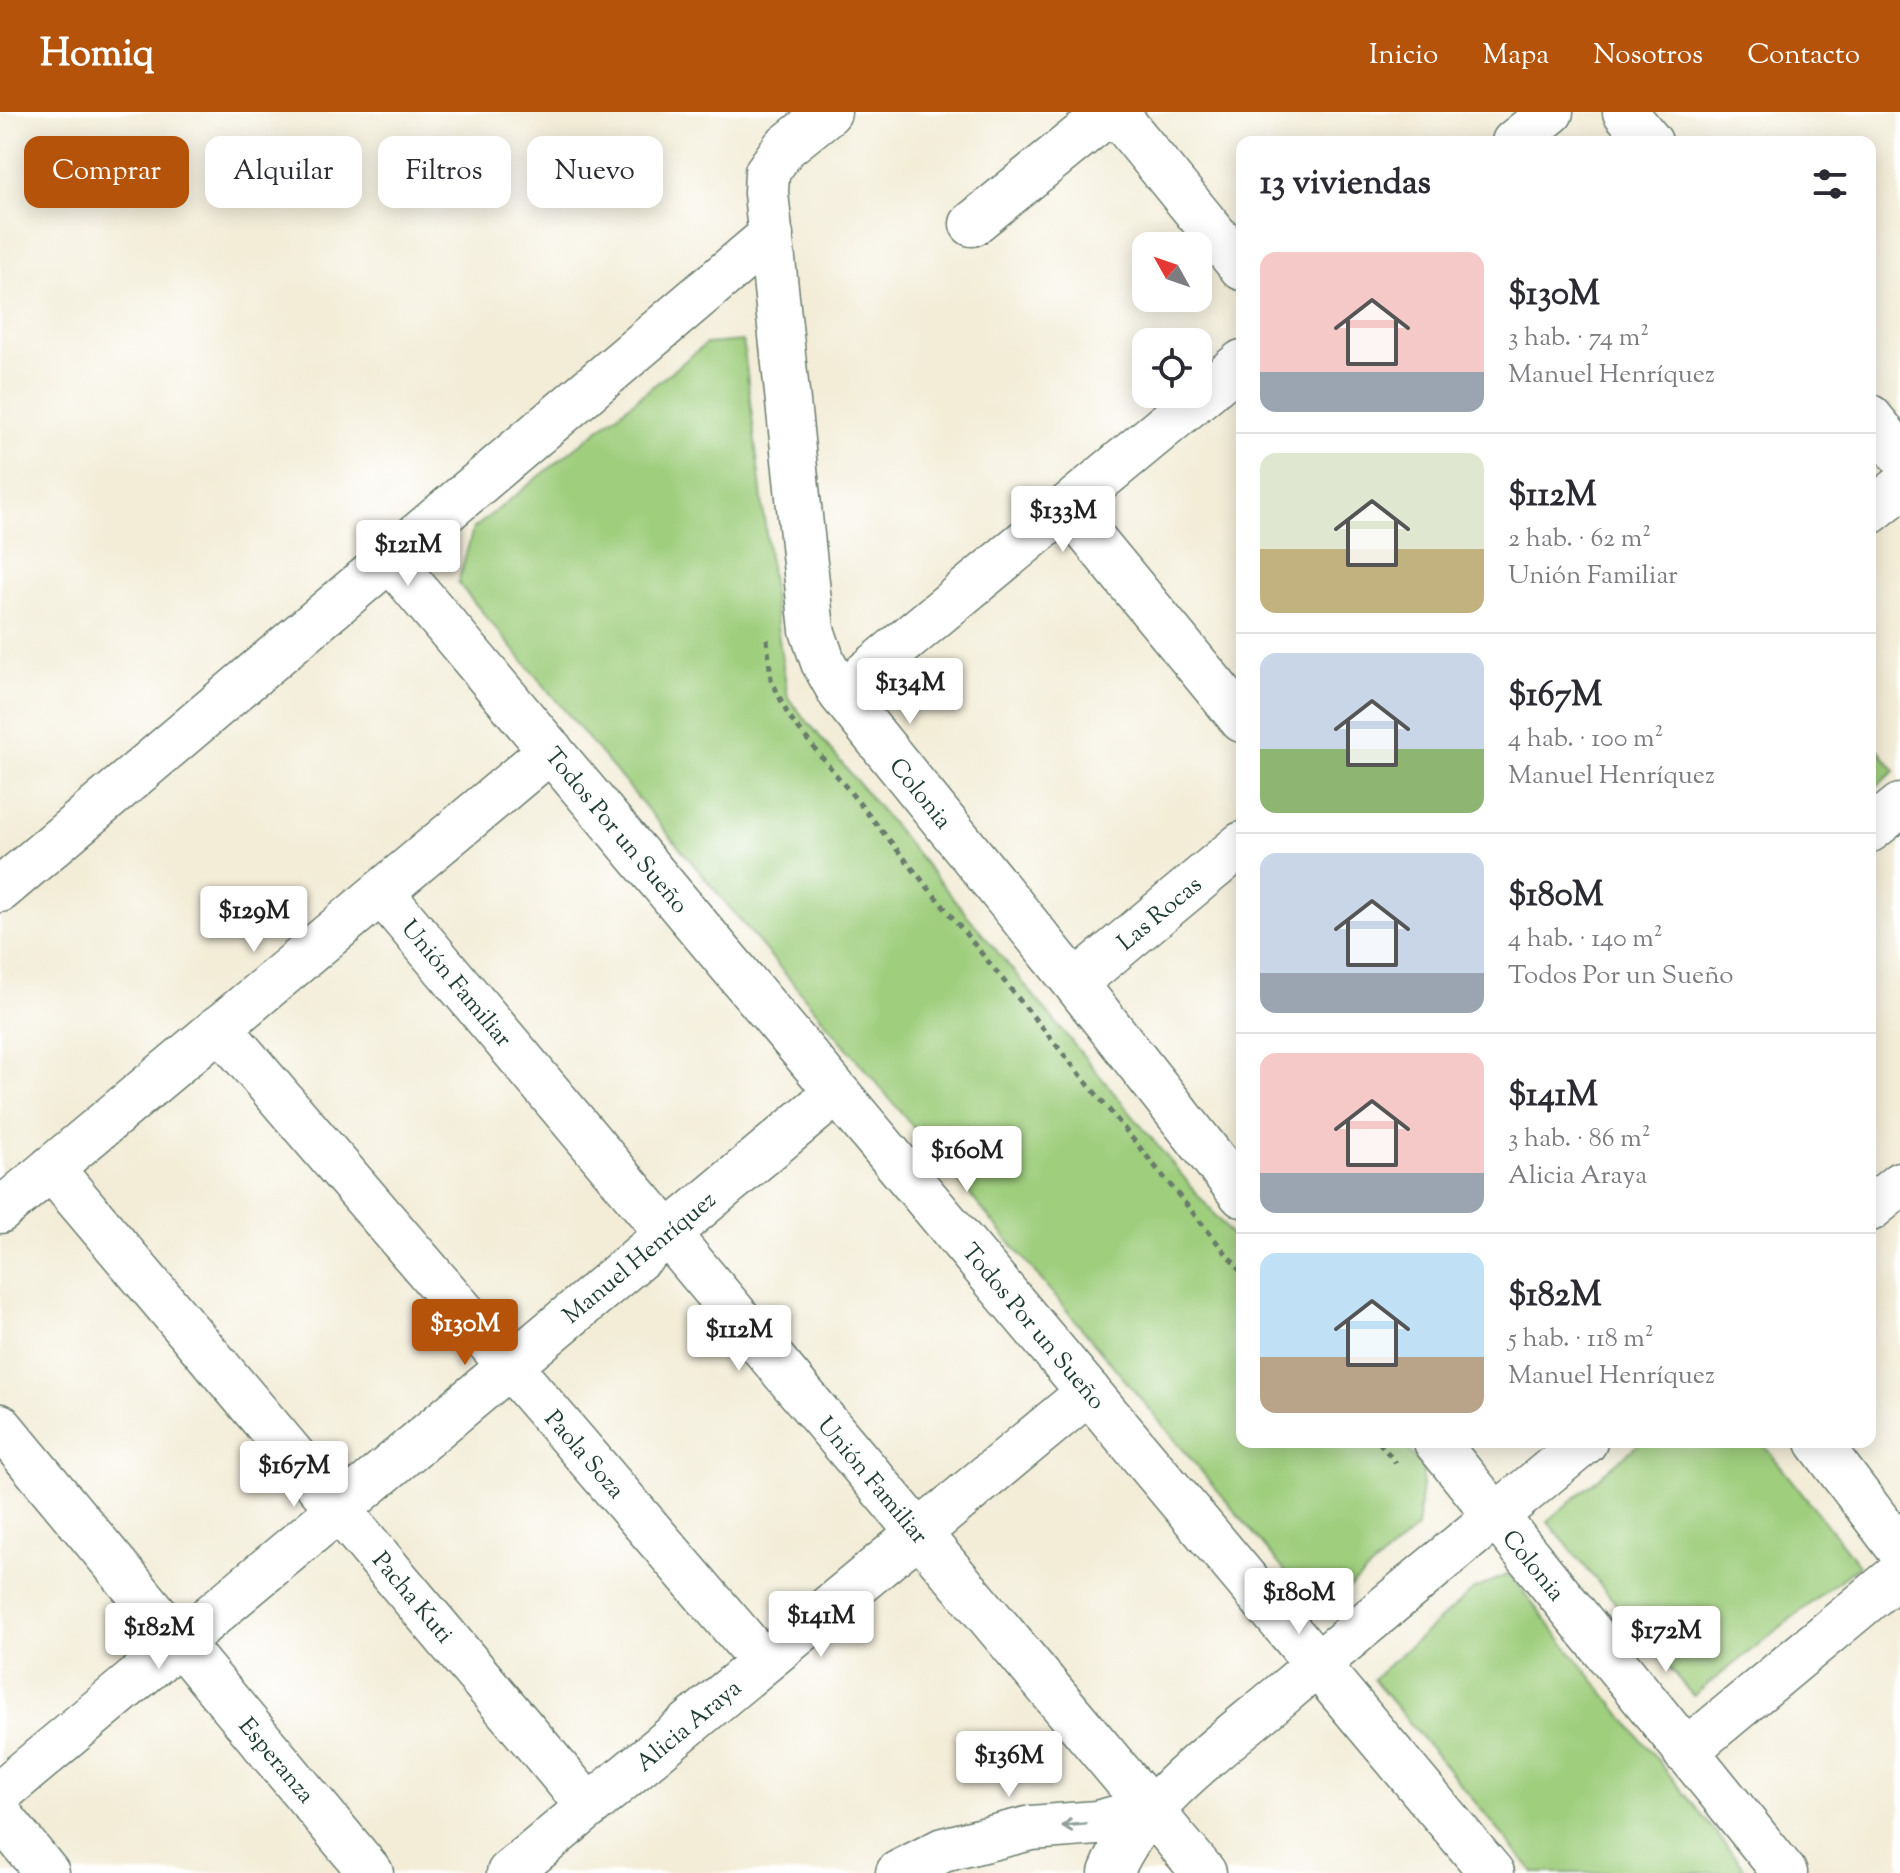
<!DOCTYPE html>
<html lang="es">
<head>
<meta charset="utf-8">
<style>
	:root { --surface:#fff; --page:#f7f7f7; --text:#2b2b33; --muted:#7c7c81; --line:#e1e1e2; --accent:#b45309 }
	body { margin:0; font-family:"Sorts Mill Goudy",serif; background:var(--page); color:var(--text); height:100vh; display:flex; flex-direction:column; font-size:30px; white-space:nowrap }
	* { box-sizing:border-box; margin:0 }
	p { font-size:26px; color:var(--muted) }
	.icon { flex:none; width:44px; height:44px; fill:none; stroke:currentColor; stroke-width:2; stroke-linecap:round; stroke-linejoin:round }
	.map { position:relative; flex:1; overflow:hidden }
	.side { position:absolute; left:1236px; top:24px; width:640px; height:1312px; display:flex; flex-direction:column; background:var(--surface); border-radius:16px; box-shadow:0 4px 20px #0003 }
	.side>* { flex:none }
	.hud { position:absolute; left:24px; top:24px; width:760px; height:72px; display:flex; gap:16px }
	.needle { width:52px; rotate:310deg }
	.controls { position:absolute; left:1132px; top:120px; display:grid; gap:16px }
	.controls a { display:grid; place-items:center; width:80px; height:80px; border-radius:16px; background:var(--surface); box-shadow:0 4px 20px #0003; font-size:40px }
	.price { position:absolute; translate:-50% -68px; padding:0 18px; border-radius:8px; background:#fff; color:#222; font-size:26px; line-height:52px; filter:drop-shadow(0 2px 4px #0008) }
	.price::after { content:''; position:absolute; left:50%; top:48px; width:24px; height:18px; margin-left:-12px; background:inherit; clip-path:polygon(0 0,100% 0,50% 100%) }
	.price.current { background:var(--accent); color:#fff }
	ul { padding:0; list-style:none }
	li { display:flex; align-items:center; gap:24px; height:200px; padding:0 24px }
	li+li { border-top:2px solid var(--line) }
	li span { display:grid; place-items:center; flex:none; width:224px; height:160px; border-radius:16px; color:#555 }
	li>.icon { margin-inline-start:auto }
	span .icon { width:96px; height:96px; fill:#fffc; stroke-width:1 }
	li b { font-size:34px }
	h2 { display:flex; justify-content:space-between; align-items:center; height:96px; padding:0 24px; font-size:34px }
	.chip { padding:0 28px; border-radius:16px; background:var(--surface); box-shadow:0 4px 20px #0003; font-size:28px; line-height:72px }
	.chip.current { background:var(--accent); color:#fff }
	header { display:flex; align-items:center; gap:48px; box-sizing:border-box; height:112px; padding:0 40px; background:var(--accent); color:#fff }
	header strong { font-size:38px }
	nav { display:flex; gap:44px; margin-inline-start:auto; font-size:28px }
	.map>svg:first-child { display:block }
	.green { fill:#9fce7d; stroke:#5f8658; stroke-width:2 }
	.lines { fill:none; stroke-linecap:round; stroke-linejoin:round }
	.minor-casing { stroke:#697b6d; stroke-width:47 }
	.path { stroke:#697b6d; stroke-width:5; stroke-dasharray:6 6; stroke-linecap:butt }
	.minor { stroke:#fff; stroke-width:44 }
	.oneway { stroke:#8f9e9a }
	.labels { text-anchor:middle; stroke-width:6; stroke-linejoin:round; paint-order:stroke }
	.street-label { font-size:24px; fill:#1f3d34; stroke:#fff }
</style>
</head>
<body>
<header>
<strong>Homiq</strong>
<nav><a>Inicio</a><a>Mapa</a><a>Nosotros</a><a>Contacto</a></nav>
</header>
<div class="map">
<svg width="1900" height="1761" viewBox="0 0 1900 1761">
	<rect width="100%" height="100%" fill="#fff"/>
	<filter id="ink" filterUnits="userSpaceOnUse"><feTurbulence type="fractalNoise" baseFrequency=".0125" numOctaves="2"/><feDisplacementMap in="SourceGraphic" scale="16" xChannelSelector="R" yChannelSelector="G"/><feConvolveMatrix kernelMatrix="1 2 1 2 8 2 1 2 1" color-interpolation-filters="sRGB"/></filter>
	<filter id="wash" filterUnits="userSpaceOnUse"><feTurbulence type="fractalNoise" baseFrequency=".006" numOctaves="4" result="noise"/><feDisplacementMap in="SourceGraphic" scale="32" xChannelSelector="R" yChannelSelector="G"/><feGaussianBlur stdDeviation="1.8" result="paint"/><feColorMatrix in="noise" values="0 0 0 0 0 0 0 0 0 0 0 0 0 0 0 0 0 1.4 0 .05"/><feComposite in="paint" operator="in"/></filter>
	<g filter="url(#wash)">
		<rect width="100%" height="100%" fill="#f3edd8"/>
		<path class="green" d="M743 229 778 521 788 586 1242 1136V1330H1402L1424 1356 1417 1416 1320 1501 458 471 473 417 706 232Z
			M1870 628 1895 659 1870 679Z
			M1641 1330H1761L1859 1453 1693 1584 1547 1409Z
			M1509 1462 1748 1761H1534L1373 1567 1474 1477Z"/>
	</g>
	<g filter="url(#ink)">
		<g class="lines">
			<g class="minor-casing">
				<path id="minor" d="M829 0 784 36 767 60 766 81 812 518 823 550 841 582 1075 871 1242 1083
					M1115 0 1242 156
					M1625 0 1650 30
					M1514 30 1551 0
					M972 112 1110 0
					M1870 305 1900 342
					M1067 395 1242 608
					M1870 400 1900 376
					M390 447 1492 1761
					M841 582 1242 250
					M1870 718 1900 694
					M0 778 771 123
					M381 780 1204 1761
					M1075 871 1242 732
					M219 915 763 1550
					M51 1056 589 1695
					M1870 1097 1900 1072
					M0 1099 551 638
					M0 1314 371 1761
					M1436 1330 1785 1761
					M1818 1330 1900 1438
					M1685 1640 1900 1461
					M0 1681 837 980
					M0 1703 47 1761
					M509 1761 1089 1280
					M898 1761 943 1738 1031 1716 1097 1711 1150 1697
					M1111 1761C1138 1691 1229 1628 1286 1579 1385 1495 1485 1413 1585 1330"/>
			</g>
			<path class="path" d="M767 527 771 567 789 605 1242 1161
				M1379 1330 1396 1351"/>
			<use href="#minor" class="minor"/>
		</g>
		<defs><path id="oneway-shaft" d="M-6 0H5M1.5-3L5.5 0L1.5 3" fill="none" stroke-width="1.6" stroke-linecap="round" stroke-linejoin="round" transform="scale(2)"/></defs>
		<use class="oneway" href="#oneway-shaft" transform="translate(1074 1713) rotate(175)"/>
	</g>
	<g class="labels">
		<g class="street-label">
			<text transform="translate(921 681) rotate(51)" y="8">Colonia</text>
			<text transform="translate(617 718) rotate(50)" y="8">Todos Por un Sueño</text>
			<text transform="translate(1159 801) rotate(-40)" y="8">Las Rocas</text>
			<text transform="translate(457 871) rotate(50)" y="8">Unión Familiar</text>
			<text transform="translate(639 1145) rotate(-40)" y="8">Manuel Henríquez</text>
			<text transform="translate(1034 1214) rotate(50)" y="8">Todos Por un Sueño</text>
			<text transform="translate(585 1342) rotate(49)" y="8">Paola Soza</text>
			<text transform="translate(873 1368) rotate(50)" y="8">Unión Familiar</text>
			<text transform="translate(1534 1453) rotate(51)" y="8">Colonia</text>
			<text transform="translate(413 1485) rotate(50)" y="8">Pacha Kuti</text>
			<text transform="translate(688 1613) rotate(-40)" y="8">Alicia Araya</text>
			<text transform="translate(277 1648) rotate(50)" y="8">Esperanza</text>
		</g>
	</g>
</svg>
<div class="controls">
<a><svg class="needle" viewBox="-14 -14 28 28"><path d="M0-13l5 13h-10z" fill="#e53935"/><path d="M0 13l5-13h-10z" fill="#7c7c81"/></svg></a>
<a><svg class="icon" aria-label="locate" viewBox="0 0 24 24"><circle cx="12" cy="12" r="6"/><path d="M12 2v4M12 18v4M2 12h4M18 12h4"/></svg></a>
</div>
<b class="price" style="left:1063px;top:442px">$133M</b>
<b class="price" style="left:408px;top:476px">$121M</b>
<b class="price" style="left:910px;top:614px">$134M</b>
<b class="price" style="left:254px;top:842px">$129M</b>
<b class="price" style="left:967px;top:1082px">$160M</b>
<b class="price current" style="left:465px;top:1255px">$130M</b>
<b class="price" style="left:739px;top:1261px">$112M</b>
<b class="price" style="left:294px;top:1397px">$167M</b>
<b class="price" style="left:1299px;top:1524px">$180M</b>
<b class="price" style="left:821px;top:1547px">$141M</b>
<b class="price" style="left:159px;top:1559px">$182M</b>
<b class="price" style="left:1666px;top:1562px">$172M</b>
<b class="price" style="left:1009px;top:1687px">$136M</b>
<div class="hud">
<a class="chip current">Comprar</a>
<a class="chip">Alquilar</a>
<a class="chip">Filtros</a>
<a class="chip">Nuevo</a>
</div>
<section class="side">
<h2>13 viviendas<svg class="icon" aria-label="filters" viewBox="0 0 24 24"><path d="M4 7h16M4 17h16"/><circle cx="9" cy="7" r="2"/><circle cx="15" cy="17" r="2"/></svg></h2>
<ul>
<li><span style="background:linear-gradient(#f6c9c9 75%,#9aa5b1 0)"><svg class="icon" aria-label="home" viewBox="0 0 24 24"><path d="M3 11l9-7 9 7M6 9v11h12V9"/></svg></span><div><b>$130M</b><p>3 hab. · 74 m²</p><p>Manuel Henríquez</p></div></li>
<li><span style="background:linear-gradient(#dfe7d0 60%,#c2b280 0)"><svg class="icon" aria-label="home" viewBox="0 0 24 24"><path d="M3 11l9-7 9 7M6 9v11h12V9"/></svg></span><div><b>$112M</b><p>2 hab. · 62 m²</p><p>Unión Familiar</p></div></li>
<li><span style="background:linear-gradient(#c9d6e8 60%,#8fb573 0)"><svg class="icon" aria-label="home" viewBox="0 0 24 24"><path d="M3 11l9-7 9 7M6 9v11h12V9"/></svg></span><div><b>$167M</b><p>4 hab. · 100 m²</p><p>Manuel Henríquez</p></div></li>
<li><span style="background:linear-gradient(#c9d6e8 75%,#9aa5b1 0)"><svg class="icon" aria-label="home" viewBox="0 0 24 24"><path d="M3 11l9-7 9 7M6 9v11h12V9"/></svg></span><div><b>$180M</b><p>4 hab. · 140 m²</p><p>Todos Por un Sueño</p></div></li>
<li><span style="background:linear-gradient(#f6c9c9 75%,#9aa5b1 0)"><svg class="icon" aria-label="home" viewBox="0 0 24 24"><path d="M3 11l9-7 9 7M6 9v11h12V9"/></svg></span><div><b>$141M</b><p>3 hab. · 86 m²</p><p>Alicia Araya</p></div></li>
<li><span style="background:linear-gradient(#bfe0f5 65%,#b9a48a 0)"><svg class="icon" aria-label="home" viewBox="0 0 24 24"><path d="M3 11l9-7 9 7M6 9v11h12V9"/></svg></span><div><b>$182M</b><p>5 hab. · 118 m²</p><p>Manuel Henríquez</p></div></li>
</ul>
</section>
</div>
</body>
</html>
